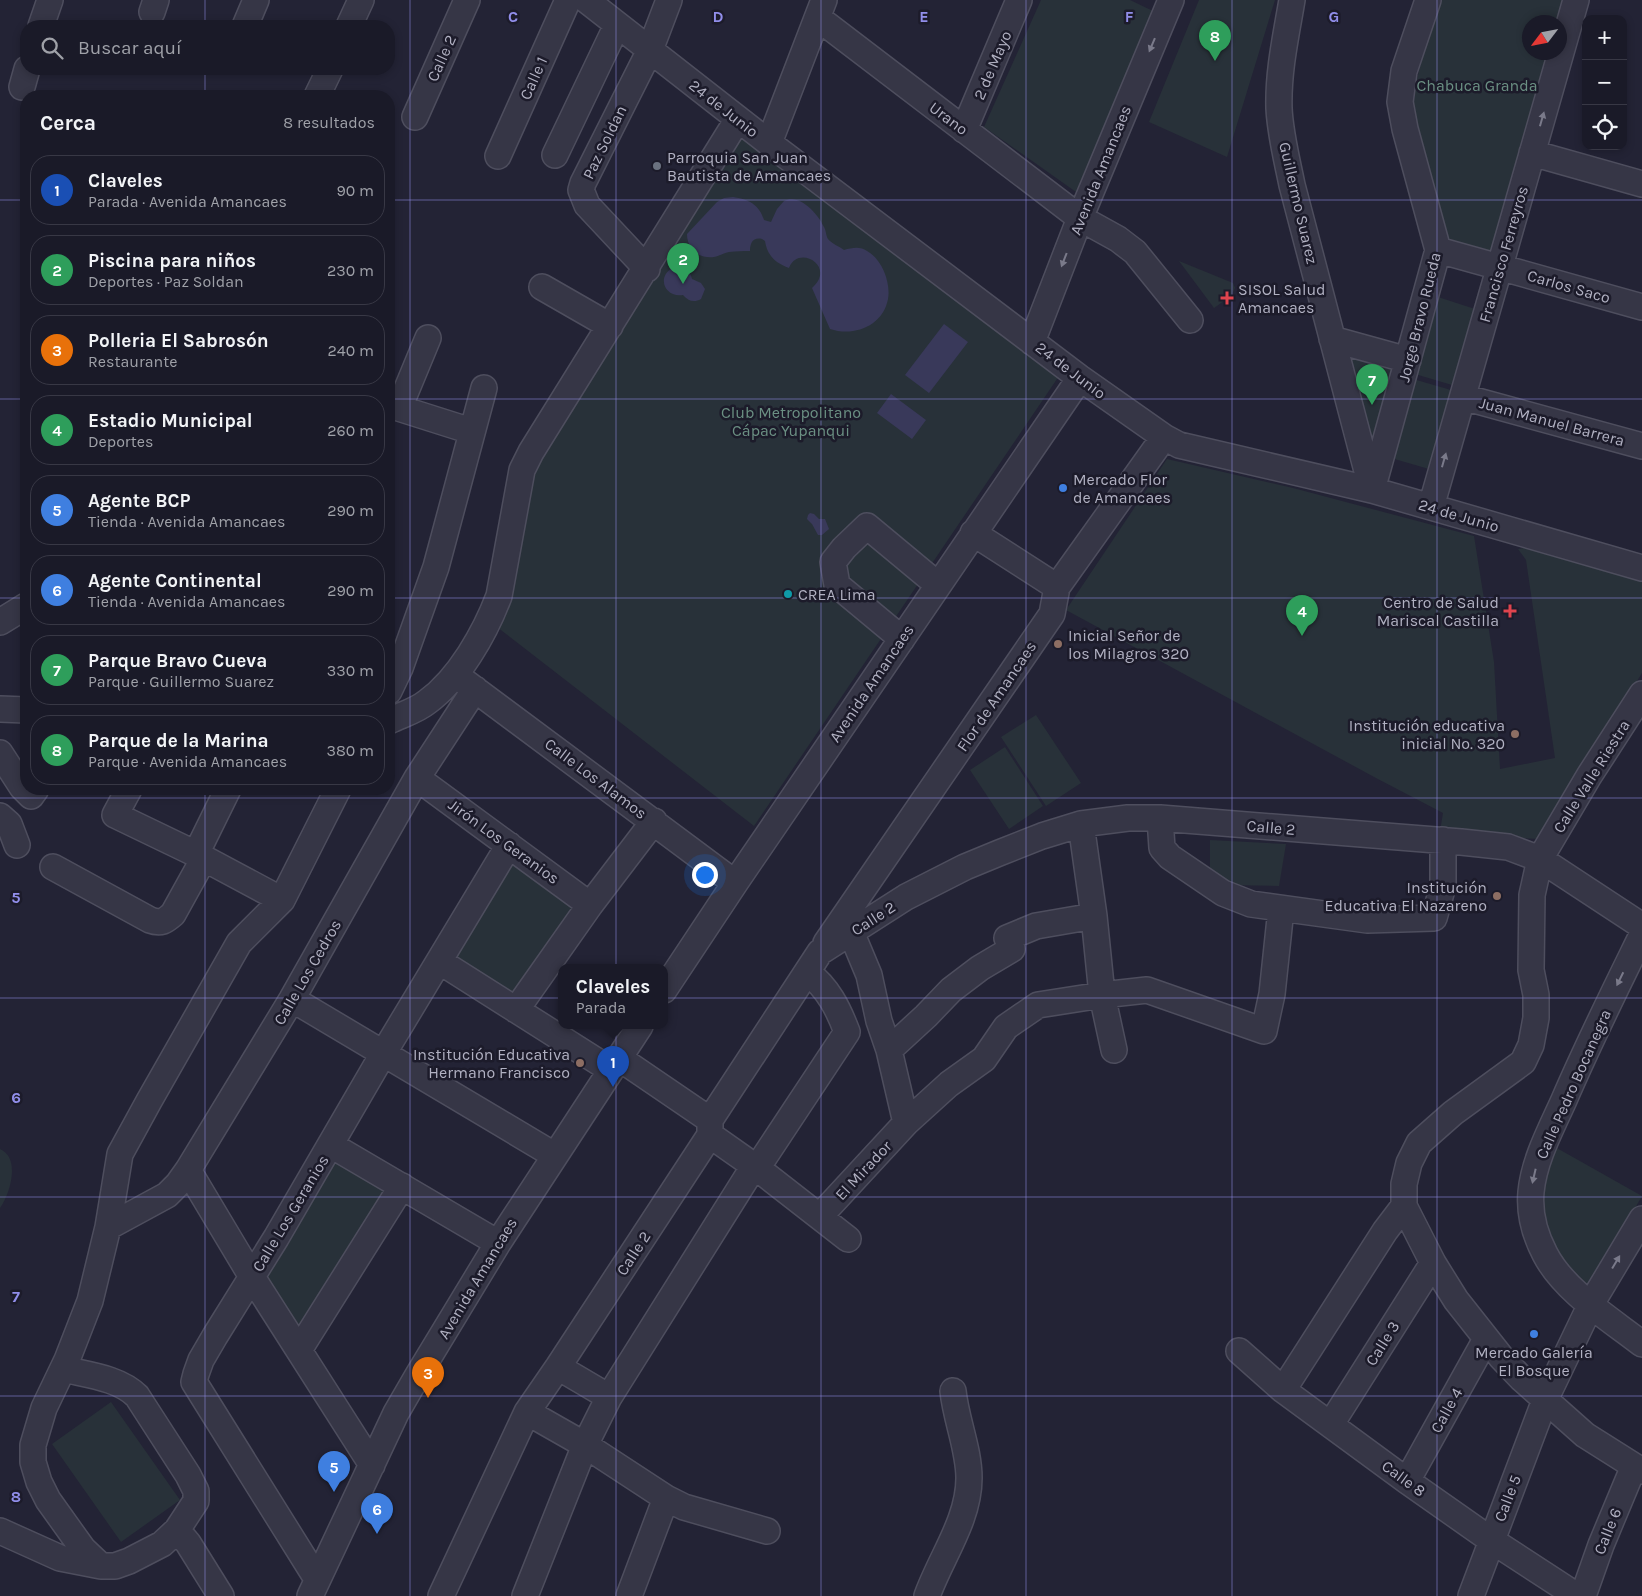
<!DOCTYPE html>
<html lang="es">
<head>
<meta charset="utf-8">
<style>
	:root { --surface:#1a1a28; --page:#232330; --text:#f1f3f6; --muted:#9fa1a8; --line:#383845; --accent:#d93025 }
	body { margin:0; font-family:Karla,sans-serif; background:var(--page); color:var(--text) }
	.controls { position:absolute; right:15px; top:15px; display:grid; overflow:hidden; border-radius:10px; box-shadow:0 2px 8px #0003 }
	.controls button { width:45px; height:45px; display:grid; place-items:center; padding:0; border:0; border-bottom:1px solid var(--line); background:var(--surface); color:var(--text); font:25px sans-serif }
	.compass { position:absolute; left:1522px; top:15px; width:45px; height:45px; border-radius:50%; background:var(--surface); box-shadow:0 2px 8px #0003; rotate:238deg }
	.you { position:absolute; left:704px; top:874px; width:18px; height:18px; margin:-12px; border:4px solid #fff; border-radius:50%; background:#1a73e8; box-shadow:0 0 0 8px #1a73e833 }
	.badge { display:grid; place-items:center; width:32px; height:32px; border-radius:50%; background:var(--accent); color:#fff; font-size:16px; font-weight:700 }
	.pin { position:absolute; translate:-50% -41px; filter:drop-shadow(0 1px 2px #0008) }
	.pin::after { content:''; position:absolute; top:26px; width:18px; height:15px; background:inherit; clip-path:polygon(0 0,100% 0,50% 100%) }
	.popup { position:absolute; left:558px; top:964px; width:110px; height:65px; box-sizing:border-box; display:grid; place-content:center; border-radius:10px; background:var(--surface); filter:drop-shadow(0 1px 4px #0005); font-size:16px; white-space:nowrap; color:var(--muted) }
	.popup b { font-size:19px; color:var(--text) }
	.popup::after { content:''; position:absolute; left:50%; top:100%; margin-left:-10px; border:10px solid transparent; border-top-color:var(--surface) }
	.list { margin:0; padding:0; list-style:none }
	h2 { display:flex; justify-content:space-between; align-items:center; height:65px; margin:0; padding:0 20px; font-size:21px }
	h2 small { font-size:16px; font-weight:400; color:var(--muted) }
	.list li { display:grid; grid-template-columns:32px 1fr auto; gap:15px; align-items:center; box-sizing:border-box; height:70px; margin:0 10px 10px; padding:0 10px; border:1px solid var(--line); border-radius:20px }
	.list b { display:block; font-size:19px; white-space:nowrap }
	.list p { margin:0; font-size:16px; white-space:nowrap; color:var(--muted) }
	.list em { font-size:16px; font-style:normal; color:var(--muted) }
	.icon { flex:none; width:28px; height:28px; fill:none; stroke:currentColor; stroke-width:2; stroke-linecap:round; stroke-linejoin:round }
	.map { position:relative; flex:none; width:1642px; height:1596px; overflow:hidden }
	.search { position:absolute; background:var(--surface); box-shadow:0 2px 8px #0003; left:20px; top:20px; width:375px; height:55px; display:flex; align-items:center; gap:12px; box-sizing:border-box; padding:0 18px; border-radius:20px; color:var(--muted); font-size:19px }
	.panel { position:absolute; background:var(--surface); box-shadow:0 2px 8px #0003; left:20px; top:90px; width:375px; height:705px; border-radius:20px }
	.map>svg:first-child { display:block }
	.green { fill:#283139 }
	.water { fill:#39395a }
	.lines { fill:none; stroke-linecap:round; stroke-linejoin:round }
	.minor-casing { stroke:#4e4e5e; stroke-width:28 }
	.minor { stroke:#363646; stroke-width:25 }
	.oneway { fill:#7a7a8a }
	.grid { fill:none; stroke:#918eea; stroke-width:1; stroke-opacity:0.55 }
	.worship-dot { fill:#6b7280; stroke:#1c1b2a; stroke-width:2 }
	.health-dot { fill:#e0444e; stroke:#1c1b2a; stroke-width:2 }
	.shop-dot { fill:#3f7fe0; stroke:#1c1b2a; stroke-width:2 }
	.culture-dot { fill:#0f9aa8; stroke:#1c1b2a; stroke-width:2 }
	.education-dot { fill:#8d6e63; stroke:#1c1b2a; stroke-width:2 }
	.labels { text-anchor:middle; stroke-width:5; stroke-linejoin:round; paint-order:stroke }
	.street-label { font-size:16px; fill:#b1b1c2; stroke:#1c1b2a }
	.park-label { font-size:16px; fill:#6b9083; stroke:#1c1b2a }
	.poi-label { font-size:16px; fill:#b1b1c2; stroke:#1c1b2a; text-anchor:start }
	.grid-label { font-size:16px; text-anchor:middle; font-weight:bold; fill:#918eea; stroke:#1c1b2a; stroke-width:5; stroke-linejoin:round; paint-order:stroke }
</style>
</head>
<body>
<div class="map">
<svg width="1642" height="1596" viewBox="0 0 1642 1596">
	<rect width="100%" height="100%" fill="#232335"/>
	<path class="green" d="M 1041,0 L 1130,0 L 1153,11 L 1076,192 L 984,127 Z
		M 1199,0 L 1275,0 L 1227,157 L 1149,122 Z
		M 1442,0 L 1566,0 L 1560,22 L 1530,22 L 1530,52 L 1551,53 L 1490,258 L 1443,246 L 1413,116 C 1414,73 1428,40 1442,0 Z
		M 738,132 L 1059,376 L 754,826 L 497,627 L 531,470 Z
		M 1179,261 L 1233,283 L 1235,288 L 1231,296 L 1214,308 Z
		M 1438,297 L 1475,309 L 1452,385 L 1415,374 Z
		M 1348,356 L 1395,368 L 1374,443 L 1368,442 Z
		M 1413,379 L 1451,390 L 1429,469 L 1391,458 Z
		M 1167,459 L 1293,488 L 1474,536 L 1494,662 L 1500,769 L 1555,758 L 1526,560 L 1518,549 L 1529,547 L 1642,579 L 1642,673 L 1539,839 L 1472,836 L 1440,831 L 1443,813 L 1376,778 L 1066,610 Z
		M 1036,715 L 1081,783 L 1046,806 L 1001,737 Z
		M 1005,747 L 1043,806 L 1009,829 L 970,770 Z
		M 1210,840 L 1286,844 L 1279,886 L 1225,885 L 1210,870 Z
		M 511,858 L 578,907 L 512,999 L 449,959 Z
		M 1555,1147 L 1642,1196 L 1590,1286 L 1578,1277 L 1561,1260 L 1550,1243 L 1540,1205 L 1540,1185 Z
		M 0,1149 C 21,1158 10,1194 0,1208 Z
		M 331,1155 L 393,1190 L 299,1334 L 260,1277 Z
		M 111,1402 L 180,1500 L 121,1542 L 52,1444 Z"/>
	<path class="water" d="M 733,197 C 748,199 759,204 764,220 L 771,222 L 777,209 L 784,201 C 800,193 818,214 824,227 C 826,230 826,236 828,239 C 831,243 840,247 844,250 C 852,248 860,246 867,251 C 882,259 891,283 888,299 C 883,326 854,337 830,329 L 812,288 C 837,266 798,244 789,268 C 775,263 767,255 765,241 L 762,239 C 753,237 750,243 750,251 C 743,251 736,251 729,252 C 724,253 719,256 714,257 C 699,259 687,249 687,234 L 717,202 L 724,198 Z
		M 675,267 C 684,266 690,270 692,279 L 701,283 L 705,289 L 701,299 C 694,303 688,301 683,295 C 663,298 656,274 675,267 Z
		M 944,324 L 968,342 L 929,393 L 905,375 Z
		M 891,394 L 926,420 L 912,439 L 877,413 Z
		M 810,513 L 814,514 L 819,519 L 825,519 L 829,529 L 822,535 L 818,535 L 812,524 L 807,519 L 808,515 Z"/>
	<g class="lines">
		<defs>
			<path id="minor" d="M 586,0 L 769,143 L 1080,378 L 1164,437 L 1179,445 L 1372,490 L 1642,568
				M 1292,0 C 1286,36 1278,71 1279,108 C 1280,133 1287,160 1292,185 L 1372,490
				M 152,12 L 156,0
				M 818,18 L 1080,218 L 1118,239 L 1135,252 L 1190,320
				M 41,26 L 50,0
				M 245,26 L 256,0
				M 349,26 L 361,0
				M 22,87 L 27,69
				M 317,96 L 330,69
				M 415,117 L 467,0
				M 964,130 L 1019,0
				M 769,143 L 824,0
				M 1532,153 L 1642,184
				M 555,155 L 617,25
				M 498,156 L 568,0
				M 1438,250 L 1642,307
				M 647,269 L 587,205 L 581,190 L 583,183 L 650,50 L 669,0
				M 542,287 L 610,326
				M 1332,339 L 1408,360
				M 1032,342 L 1080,218 L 1171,0
				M 1463,397 L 1642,446
				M 389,405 L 471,431
				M 399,408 L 428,338
				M 1372,490 L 1438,250 L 1405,129 L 1400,102 L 1404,71 L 1428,0
				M 1431,507 L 1576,0
				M 973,533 L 1057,587
				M 0,622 L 26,606
				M 902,639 L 837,585 L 833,562 L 844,548 L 867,526 L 938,585
				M 461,679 L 735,883
				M 389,691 L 400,668 L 436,567 L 484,388
				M 1642,694 L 1589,776 L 1540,859 L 1532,895 L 1531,970 L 1536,995 L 1536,1018 L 1531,1045 L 1523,1062 L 1453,1113 L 1419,1143 L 1409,1163 L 1404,1184 L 1404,1206 L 1433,1263 L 1456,1300 L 1501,1357 L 1522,1379 L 1585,1435 L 1642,1471
				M 0,709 L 26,710
				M 389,721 C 401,715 416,711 427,702 C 459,679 485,633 499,596 L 522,470 L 531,452 L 738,119
				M 0,753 L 22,787 L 31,796 L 36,789
				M 417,778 L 590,905
				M 129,789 L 115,815 L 196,854 L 282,900
				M 0,816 L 9,824 L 17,845
				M 1160,818 L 1162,848 L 1170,857 L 1223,893 L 1251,904 L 1367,920 L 1434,918 L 1443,886 L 1443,840
				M 1081,824 L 1094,916 L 1102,995 L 1114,1050
				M 196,854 L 228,789
				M 53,867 L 150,920 C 161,924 165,921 173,914 L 204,858
				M 851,932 L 869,975 L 879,1021 L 889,1050 L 906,1123 L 949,1084 L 984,1059 L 1006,1027 L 1038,1005 L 1102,995 L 1147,990 L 1264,1031 L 1272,994 L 1281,909
				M 1642,935 C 1615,990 1588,1044 1564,1100 C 1551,1129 1534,1160 1531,1192 C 1529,1214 1535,1235 1545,1254 C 1564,1291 1610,1319 1642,1344
				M 1007,938 L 1036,926 L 1094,916
				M 826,943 L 1052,614 L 1057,587 L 1164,437
				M 439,961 L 611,1070
				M 664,990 L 735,883 L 1080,378
				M 292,999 L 554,1155
				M 516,1010 L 590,905 L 654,821
				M 889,1050 L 926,1016 L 951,990 L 980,968 L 1012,949
				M 619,1058 L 710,1120
				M 710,1135 L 757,1168 L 848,1239
				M 331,1145 L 498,1243
				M 757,1168 L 847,1032 C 838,1008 828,988 807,972
				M 188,1170 L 252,1277 L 372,1465
				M 820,1216 L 906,1123
				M 108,1227 L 167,1195 L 178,1184 L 188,1170 L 292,999 L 417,778 L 475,689
				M 299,1350 L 402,1186
				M 1239,1351 L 1283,1390 L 1407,1481 L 1491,1540 L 1577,1596
				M 558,1367 L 609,1397
				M 1283,1390 L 1385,1231 L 1404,1206
				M 527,1412 L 585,1445 L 666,1498 L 684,1507 L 767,1531
				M 1331,1424 L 1433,1263
				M 1407,1481 L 1486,1339
				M 177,1530 L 188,1543 L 221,1596
				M 0,1531 L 60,1558 L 101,1566 L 115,1566 L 129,1561 L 162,1544 L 177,1530 L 196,1501 L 196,1491 L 188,1475 L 137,1396 C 119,1378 88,1375 63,1369
				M 101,1566 L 83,1549 L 48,1500 L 39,1482 L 33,1462 L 33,1445 L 44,1408 L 67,1360 L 90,1301 L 108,1227 L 120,1154 L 149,1101 L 239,943 L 282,900 L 338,789
				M 317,1579 L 194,1382 L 196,1374 L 201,1360 L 215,1336 L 276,1238 L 383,1054 L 509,845
				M 310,1596 L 396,1413 L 418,1375 L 498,1243 L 640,1026
				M 441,1596 L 527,1412 L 558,1367 L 710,1135 L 710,1120 L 820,952 L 906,897 L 965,867 L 999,853 L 1042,836 L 1081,824 L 1128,818 L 1160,818 L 1461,842 L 1508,847 L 1540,859 L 1642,926
				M 525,1596 L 585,1445 L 609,1397 L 754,1166
				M 629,1596 L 666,1498
				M 927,1596 C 941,1557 969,1520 969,1478 C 969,1449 956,1420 953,1391
				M 1471,1596 L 1545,1400 L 1591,1304 L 1642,1219
				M 1583,1596 L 1601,1545 L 1634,1466"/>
		</defs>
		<use href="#minor" class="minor-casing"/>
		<use href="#minor" class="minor"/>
	</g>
	<defs><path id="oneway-solid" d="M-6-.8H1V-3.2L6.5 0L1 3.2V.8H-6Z" transform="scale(1.25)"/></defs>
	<g class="oneway">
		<use href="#oneway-solid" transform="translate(1152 45) rotate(113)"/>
		<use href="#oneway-solid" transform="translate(1542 119) rotate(-74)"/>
		<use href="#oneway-solid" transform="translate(1064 260) rotate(111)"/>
		<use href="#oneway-solid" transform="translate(1444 460) rotate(-74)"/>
		<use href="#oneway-solid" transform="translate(1620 979) rotate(116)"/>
		<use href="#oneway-solid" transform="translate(1534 1176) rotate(103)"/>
		<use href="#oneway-solid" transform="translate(1616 1262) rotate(-59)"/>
	</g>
	<path class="grid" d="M 205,0 L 205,26M 410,0 L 410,1596M 616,0 L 616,1596M 821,0 L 821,1596M 1026,0 L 1026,1596M 1232,0 L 1232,1596M 1437,0 L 1437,1596M 205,69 L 205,96M 0,200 L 26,200M 389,200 L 1642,200M 0,399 L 26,399M 389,399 L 1642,399M 0,598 L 26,598M 389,598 L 1642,598M 205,789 L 205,1596M 0,798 L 1642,798M 0,998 L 1642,998M 0,1197 L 1642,1197M 0,1396 L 1642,1396"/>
	<circle class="worship-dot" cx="657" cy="166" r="5"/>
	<g class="health-dot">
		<path d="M1224.5 290.5h5v5h5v5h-5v5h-5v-5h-5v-5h5z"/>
		<path d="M1507.5 603.5h5v5h5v5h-5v5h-5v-5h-5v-5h5z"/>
	</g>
	<g class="shop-dot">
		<circle cx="1063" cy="488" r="5"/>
		<circle cx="1534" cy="1334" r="5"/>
	</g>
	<circle class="culture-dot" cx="788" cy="594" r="5"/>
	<g class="education-dot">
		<circle cx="1058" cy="644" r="5"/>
		<circle cx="1515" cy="734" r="5"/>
		<circle cx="1497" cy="896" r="5"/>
		<circle cx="580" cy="1063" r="5"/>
	</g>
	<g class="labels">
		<g class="street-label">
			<text transform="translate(441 58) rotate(-66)" y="6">Calle 2</text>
			<text transform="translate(992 65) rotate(-67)" y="6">2 de Mayo</text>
			<text transform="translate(533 78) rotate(-66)" y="6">Calle 1</text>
			<text transform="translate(724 108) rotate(38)" y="6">24 de Junio</text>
			<text transform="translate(949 118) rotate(37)" y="6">Urano</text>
			<text transform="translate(604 142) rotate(-64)" y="6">Paz Soldan</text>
			<text transform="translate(1100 170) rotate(-68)" y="6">Avenida Amancaes</text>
			<text transform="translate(1299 203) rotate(77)" y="6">Guillermo Suarez</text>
			<text transform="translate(1503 254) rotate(-74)" y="6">Francisco Ferreyros</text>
			<text transform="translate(1569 286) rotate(16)" y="6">Carlos Saco</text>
			<text transform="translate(1419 317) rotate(-76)" y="6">Jorge Bravo Rueda</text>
			<text transform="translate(1071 370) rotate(37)" y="6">24 de Junio</text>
			<text transform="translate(1552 421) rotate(15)" y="6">Juan Manuel Barrera</text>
			<text transform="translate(1459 515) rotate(16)" y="6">24 de Junio</text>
			<text transform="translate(871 683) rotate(-56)" y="6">Avenida Amancaes</text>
			<text transform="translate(996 696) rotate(-56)" y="6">Flor de Amancaes</text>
			<text transform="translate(1591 776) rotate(-58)" y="6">Calle Valle Riestra</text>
			<text transform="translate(596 778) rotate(37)" y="6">Calle Los Alamos</text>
			<text transform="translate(1271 827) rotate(5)" y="6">Calle 2</text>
			<text transform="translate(504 841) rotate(36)" y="6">Jirón Los Geranios</text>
			<text transform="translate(873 918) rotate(-33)" y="6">Calle 2</text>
			<text transform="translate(307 972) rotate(-60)" y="6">Calle Los Cedros</text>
			<text transform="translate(1573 1084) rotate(-66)" y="6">Calle Pedro Bocanegra</text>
			<text transform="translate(863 1170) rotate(-47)" y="6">El Mirador</text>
			<text transform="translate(290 1213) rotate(-59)" y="6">Calle Los Geranios</text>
			<text transform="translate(633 1253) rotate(-57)" y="6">Calle 2</text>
			<text transform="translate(477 1278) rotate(-59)" y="6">Avenida Amancaes</text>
			<text transform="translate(1382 1343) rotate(-58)" y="6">Calle 3</text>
			<text transform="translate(1446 1410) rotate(-61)" y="6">Calle 4</text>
			<text transform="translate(1404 1478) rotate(36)" y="6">Calle 8</text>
			<text transform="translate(1507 1498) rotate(-69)" y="6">Calle 5</text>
			<text transform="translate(1607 1531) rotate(-68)" y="6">Calle 6</text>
		</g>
		<g class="park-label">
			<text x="1477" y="91">Chabuca Granda</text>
			<text x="791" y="418">Club Metropolitano<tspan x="791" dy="18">Cápac Yupanqui</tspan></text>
		</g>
		<g class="poi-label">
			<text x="667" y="163">Parroquia San Juan<tspan x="667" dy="18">Bautista de Amancaes</tspan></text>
			<text x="1238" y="295">SISOL Salud<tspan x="1238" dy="18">Amancaes</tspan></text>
			<text x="1073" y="485">Mercado Flor<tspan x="1073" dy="18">de Amancaes</tspan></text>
			<text x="798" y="600">CREA Lima</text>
			<text x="1499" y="608" text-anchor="end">Centro de Salud<tspan x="1499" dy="18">Mariscal Castilla</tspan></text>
			<text x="1068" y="641">Inicial Señor de<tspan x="1068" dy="18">los Milagros 320</tspan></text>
			<text x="1505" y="731" text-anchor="end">Institución educativa<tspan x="1505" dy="18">inicial No. 320</tspan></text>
			<text x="1487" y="893" text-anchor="end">Institución<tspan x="1487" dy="18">Educativa El Nazareno</tspan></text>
			<text x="570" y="1060" text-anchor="end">Institución Educativa<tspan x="570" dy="18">Hermano Francisco</tspan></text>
			<text x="1534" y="1358" text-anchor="middle">Mercado Galería<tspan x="1534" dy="18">El Bosque</tspan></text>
		</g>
	</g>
	<g class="grid-label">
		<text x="513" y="22">C</text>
		<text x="718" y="22">D</text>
		<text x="924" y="22">E</text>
		<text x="1129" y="22">F</text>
		<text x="1334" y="22">G</text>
		<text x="16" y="903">5</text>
		<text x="16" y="1103">6</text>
		<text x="16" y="1302">7</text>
		<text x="16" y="1502">8</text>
	</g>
</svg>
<div class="controls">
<button>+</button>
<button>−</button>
<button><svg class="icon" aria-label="locate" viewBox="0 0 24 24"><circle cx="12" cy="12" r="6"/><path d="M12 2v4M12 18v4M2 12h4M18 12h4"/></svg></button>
</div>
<svg class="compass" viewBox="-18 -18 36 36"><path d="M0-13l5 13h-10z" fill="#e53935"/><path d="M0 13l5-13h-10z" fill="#9fa1a8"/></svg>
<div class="you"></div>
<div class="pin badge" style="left:613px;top:1087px;background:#1a4fb4">1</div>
<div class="popup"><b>Claveles</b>Parada</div>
<div class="pin badge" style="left:683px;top:284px;background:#2e9e5b">2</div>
<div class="pin badge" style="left:428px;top:1398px;background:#e8710a">3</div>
<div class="pin badge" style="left:1302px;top:636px;background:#2e9e5b">4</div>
<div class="pin badge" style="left:334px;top:1492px;background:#3f7fe0">5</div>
<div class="pin badge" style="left:377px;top:1534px;background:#3f7fe0">6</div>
<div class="pin badge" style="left:1372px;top:405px;background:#2e9e5b">7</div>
<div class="pin badge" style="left:1215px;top:61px;background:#2e9e5b">8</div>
<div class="search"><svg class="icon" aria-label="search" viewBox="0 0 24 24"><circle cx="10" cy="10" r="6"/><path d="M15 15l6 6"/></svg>Buscar aquí</div>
<section class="panel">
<h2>Cerca<small>8 resultados</small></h2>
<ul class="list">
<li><span class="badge" style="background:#1a4fb4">1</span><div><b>Claveles</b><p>Parada · Avenida Amancaes</p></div><em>90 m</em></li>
<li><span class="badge" style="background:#2e9e5b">2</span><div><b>Piscina para niños</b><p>Deportes · Paz Soldan</p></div><em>230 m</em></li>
<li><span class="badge" style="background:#e8710a">3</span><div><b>Polleria El Sabrosón</b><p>Restaurante</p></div><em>240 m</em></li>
<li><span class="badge" style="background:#2e9e5b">4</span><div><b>Estadio Municipal</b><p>Deportes</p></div><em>260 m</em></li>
<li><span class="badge" style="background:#3f7fe0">5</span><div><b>Agente BCP</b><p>Tienda · Avenida Amancaes</p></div><em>290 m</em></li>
<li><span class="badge" style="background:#3f7fe0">6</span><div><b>Agente Continental</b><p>Tienda · Avenida Amancaes</p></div><em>290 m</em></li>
<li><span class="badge" style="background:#2e9e5b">7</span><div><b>Parque Bravo Cueva</b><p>Parque · Guillermo Suarez</p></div><em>330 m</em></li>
<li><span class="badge" style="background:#2e9e5b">8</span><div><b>Parque de la Marina</b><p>Parque · Avenida Amancaes</p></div><em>380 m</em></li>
</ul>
</section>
</div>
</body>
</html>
